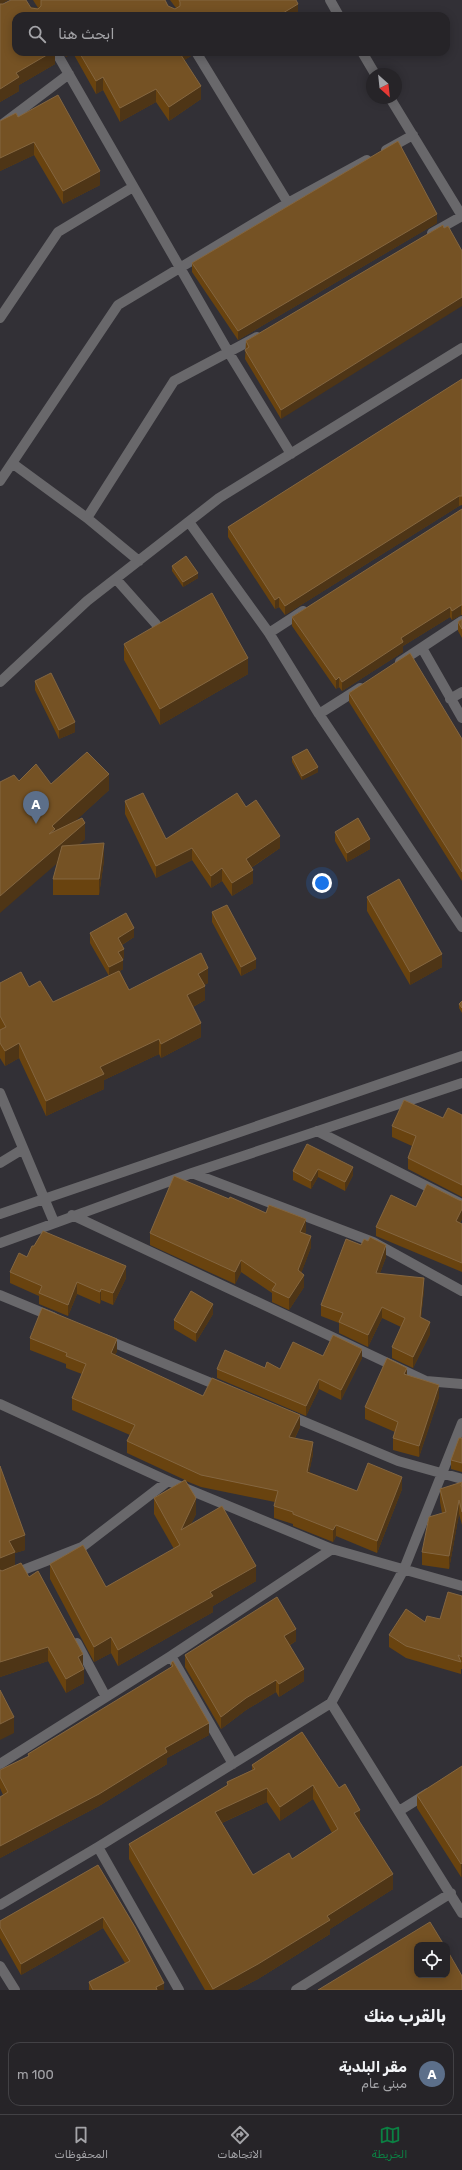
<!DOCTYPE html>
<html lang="ar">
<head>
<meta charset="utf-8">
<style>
	:root { --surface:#262428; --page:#323034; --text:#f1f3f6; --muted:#a4a4a8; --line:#424145; --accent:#0b8043 }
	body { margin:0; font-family:Rubik,Vazirmatn,sans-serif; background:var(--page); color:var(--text); direction:rtl }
	.controls { position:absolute; right:12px; bottom:12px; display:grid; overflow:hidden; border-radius:8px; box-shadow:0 2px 10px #0003 }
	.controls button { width:36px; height:36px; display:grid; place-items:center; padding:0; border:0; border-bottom:1px solid var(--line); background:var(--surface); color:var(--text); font:20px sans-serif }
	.compass { position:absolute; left:366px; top:68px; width:36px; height:36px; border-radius:50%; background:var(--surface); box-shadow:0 2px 10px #0003; rotate:153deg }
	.you { position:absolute; left:322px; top:883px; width:14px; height:14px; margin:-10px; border:3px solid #fff; border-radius:50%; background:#1a73e8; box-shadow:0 0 0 6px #1a73e833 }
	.badge { display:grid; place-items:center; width:26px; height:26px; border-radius:50%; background:var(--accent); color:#fff; font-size:13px; font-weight:700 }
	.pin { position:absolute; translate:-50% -33px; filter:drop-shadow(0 1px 2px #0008) }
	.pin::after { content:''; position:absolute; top:21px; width:14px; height:12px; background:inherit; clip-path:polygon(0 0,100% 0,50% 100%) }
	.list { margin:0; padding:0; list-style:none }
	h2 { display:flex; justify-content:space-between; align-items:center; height:52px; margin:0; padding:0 16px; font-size:17px }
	h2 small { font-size:13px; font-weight:400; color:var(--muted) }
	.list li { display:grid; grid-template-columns:26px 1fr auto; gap:12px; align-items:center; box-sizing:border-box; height:64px; margin:0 8px 8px; padding:0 8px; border:1px solid var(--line); border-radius:12px }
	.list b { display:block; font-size:15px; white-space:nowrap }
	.list p { margin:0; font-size:13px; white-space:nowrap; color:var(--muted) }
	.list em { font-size:13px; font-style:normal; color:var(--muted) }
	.icon { flex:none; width:22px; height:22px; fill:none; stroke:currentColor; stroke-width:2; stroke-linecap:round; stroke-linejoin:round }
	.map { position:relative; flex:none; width:462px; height:1990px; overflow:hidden; direction:ltr }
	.search { position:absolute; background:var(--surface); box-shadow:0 2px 10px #0003; left:12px; right:12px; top:12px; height:44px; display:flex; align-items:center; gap:10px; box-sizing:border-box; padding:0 14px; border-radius:12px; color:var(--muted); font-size:15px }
	.sheet { height:124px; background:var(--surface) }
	nav { display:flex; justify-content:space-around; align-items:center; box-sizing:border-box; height:56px; border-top:1px solid var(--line); background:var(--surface); font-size:11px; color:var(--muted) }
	nav a { display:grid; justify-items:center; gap:2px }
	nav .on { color:var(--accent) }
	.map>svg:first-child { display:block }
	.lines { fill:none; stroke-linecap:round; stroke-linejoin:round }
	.minor { stroke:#69686b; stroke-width:10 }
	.wall { fill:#69430f; fill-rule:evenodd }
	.shaded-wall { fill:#4e3516 }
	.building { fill:#755224; stroke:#846640; fill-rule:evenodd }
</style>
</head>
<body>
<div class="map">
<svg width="462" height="1990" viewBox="0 0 462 1990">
	<rect width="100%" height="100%" fill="#323036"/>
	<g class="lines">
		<path class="minor" d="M 330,0 L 339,16
			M 56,52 L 229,353 L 291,454
			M 196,52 L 288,203
			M 362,52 L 375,74
			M 390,98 L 462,216
			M 0,126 L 69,74
			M 386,150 L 413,135
			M 432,233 L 462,216
			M 0,318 L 58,232 L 133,187
			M 12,463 L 87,518 L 139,561
			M 0,481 L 118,305 L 288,203 L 367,160
			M 87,518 L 174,381 L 257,337
			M 189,522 L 269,633 L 319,714 L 462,927
			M 116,579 L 156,624
			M 269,633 L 303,611
			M 422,648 L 462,718
			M 400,662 L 462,621
			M 0,682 L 87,601 L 219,498 L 462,348
			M 450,699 L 462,692
			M 319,714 L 360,688
			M 0,1093 L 54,1222
			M 317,1131 L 462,1204
			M 0,1163 L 23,1149
			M 192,1173 L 373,1242 L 462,1291
			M 0,1214 L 462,1056
			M 72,1215 L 426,1381 L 462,1384
			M 0,1243 L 192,1173 L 462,1083
			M 0,1295 L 53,1317
			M 105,1339 L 221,1387
			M 0,1404 L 168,1481 L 332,1549 L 462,1586
			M 288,1415 L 398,1461 L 462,1479
			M 0,1579 L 82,1547 L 168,1481
			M 77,1643 L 106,1697
			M 171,1656 L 233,1764
			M 331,1703 L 404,1569 L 462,1423
			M 0,1764 L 171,1656 L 332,1549
			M 399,1811 L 428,1793
			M 98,1847 L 179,1990
			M 0,1905 L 98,1847 L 331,1703 L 462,1913
			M 0,1966 L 15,1990
			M 296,1990 L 451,1893"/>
	</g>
	<path class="wall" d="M 0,0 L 8,0 L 1,4 L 38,8 L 33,0 L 165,0 L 168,6 L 175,9 L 176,8 L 170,0 L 296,0 L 298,16 L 16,16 L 55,52 L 55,64 L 19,85 L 19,91 L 0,102 Z
		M 63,52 L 191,52 L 191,56 L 184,60 L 201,99 L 169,121 L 156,102 L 120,122 L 103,90 L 96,94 L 73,53 L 66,57 Z
		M 18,117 L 100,185 L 63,204 L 34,155 L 0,171 L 0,121 Z
		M 437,223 L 238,340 L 192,272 L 192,263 Z
		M 443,225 L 281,419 L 245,359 L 246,341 Z
		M 462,379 L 462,505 L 459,506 L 285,615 L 279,607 L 275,609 L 228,537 L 228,527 Z
		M 462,509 L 462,615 L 461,615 L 452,620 L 450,617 L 403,646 L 403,652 L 342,691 L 339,687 L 336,689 L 292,626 L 292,617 Z
		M 172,566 L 198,578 L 183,587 L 172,571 Z
		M 462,619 L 462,638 L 458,631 L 458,622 Z
		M 124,644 L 248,674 L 160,725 L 124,660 Z
		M 35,681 L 75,732 L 59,739 L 35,690 Z
		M 349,693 L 462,739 L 462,881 L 349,702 Z
		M 292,757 L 318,772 L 302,780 L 292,762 Z
		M 19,781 L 109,790 L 74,822 L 85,839 L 78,845 L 104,860 L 99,895 L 53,895 L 53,879 L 57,863 Z
		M 125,801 L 166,839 L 246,807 L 280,848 L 251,868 L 253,883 L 232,896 L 222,881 L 211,888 L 192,860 L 156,878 L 125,814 Z
		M 335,832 L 370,849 L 347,862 L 335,841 Z
		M 367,897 L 442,967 L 410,985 L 367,911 Z
		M 212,912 L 256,968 L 241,976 L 212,922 Z
		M 90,933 L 134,937 L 122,945 L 124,958 L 122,959 L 123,969 L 120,971 L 129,990 L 208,983 L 204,985 L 205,1000 L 193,1007 L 201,1037 L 161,1058 L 159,1054 L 104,1080 L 104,1089 L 46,1116 L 19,1058 L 5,1066 L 0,1058 L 0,983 L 29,987 L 53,1002 L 109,976 L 90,943 Z
		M 462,1001 L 462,1013 L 459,1008 L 459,1004 Z
		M 462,1115 L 462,1197 L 408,1169 L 408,1158 L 412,1146 L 392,1137 L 392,1126 Z
		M 307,1144 L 353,1175 L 345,1191 L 318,1177 L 311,1189 L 293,1180 L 293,1171 Z
		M 229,1199 L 266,1213 L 306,1231 L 305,1233 L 311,1247 L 301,1273 L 304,1287 L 289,1310 L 272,1302 L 272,1293 L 241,1272 L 235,1284 L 150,1245 L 150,1233 Z
		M 459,1200 L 462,1209 L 462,1219 L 460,1223 L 462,1224 L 462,1272 L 376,1236 L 376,1227 L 416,1207 Z
		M 27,1257 L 126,1278 L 113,1305 L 101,1300 L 100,1304 L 77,1294 L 68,1316 L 39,1304 L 39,1296 L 10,1283 L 10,1272 Z
		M 386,1257 L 380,1273 L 424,1289 L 421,1318 L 430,1334 L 413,1368 L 392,1358 L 392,1347 L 401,1327 L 382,1318 L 368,1347 L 339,1333 L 339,1323 L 321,1316 L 321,1305 Z
		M 213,1314 L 196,1342 L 174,1329 L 174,1320 Z
		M 30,1338 L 117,1351 L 115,1355 L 203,1396 L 300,1427 L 295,1438 L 313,1454 L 309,1472 L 357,1491 L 402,1489 L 377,1553 L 336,1536 L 333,1542 L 293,1526 L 293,1524 L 274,1518 L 274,1506 L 275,1502 L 201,1487 L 186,1481 L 196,1514 L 191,1524 L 256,1581 L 213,1606 L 213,1612 L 118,1666 L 111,1653 L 94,1662 L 50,1579 L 50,1564 L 106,1587 L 174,1549 L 154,1514 L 154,1498 L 185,1480 L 127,1453 L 127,1441 L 130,1435 L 72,1410 L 72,1398 L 82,1374 L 66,1368 L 66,1364 L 30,1350 Z
		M 323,1356 L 362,1358 L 341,1400 L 319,1389 L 306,1416 L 217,1378 L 217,1369 L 265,1368 L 280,1369 Z
		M 439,1397 L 419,1457 L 393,1450 L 393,1438 L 395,1432 L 365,1419 L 365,1407 Z
		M 462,1438 L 462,1472 L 451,1469 L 451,1460 Z
		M 0,1466 L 25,1550 L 15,1553 L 15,1566 L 29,1577 L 83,1667 L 84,1683 L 66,1693 L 48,1661 L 0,1677 Z
		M 462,1482 L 462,1525 L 459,1514 L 449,1569 L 422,1565 L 422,1552 L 442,1513 L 440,1502 L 440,1489 Z
		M 462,1596 L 462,1669 L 461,1669 L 461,1674 L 406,1658 L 389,1647 L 389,1635 L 425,1622 L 440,1619 Z
		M 296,1641 L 290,1645 L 304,1681 L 279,1697 L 276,1692 L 246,1710 L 221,1729 L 185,1667 L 185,1655 Z
		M 171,1663 L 209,1735 L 167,1758 L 167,1764 L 99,1806 L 0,1858 L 0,1868 L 0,1797 L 3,1795 L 0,1788 L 0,1770 L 28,1757 L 28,1754 L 171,1668 Z
		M 302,1732 L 360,1823 L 393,1889 L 330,1929 L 330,1934 L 258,1979 L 237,1990 L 205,1990 L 129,1859 L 129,1844 L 227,1785 L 227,1782 L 252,1770 L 252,1765 ZM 313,1799 L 332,1833 L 292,1859 L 253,1875 L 222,1823 L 267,1802 L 280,1821 Z
		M 462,1766 L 462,1877 L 461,1877 L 417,1808 L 417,1795 Z
		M 98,1865 L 164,1990 L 89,1990 L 89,1982 L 125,1963 L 103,1928 L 21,1975 L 0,1938 L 0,1921 Z"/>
	<path class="shaded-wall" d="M 0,0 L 8,0 L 0,5 Z
		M 298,4 L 298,16 L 278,16 Z
		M 52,52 L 55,52 L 55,64 L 19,85 L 19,91 L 0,102 L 0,89 L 16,73 Z
		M 66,52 L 73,52 L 73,53 L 66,57 Z
		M 178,52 L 191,52 L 191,56 L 178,64 Z
		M 235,52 L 240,52 L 235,54 Z
		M 103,77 L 103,90 L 96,94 L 96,81 Z
		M 201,86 L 201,99 L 169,121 L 169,107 Z
		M 156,89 L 156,102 L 120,122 L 120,108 Z
		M 34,142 L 34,155 L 0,171 L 0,158 Z
		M 100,171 L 100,185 L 63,204 L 63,191 Z
		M 437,214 L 437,223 L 238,340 L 238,331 Z
		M 462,297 L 462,306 L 281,419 L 281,410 Z
		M 459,496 L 459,506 L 285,615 L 285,606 Z
		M 198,573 L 198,578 L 183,587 L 183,582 Z
		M 279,597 L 279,607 L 275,609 L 275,600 Z
		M 461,605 L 461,615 L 452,620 L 452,611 Z
		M 450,607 L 450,617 L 403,646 L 403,652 L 342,691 L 342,682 L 401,638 Z
		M 248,658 L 248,674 L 160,725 L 160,709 Z
		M 339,677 L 339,687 L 336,689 L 336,680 Z
		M 75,722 L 75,732 L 59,739 L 59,730 Z
		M 318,767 L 318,772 L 302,780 L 302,776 Z
		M 109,774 L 109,790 L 55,840 L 49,834 L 52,826 Z
		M 85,823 L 85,839 L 0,913 L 0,896 Z
		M 280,836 L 280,848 L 246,871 L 246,859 Z
		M 370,839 L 370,849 L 347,862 L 347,853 Z
		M 104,843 L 104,860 L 99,895 L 99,879 Z
		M 192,848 L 192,860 L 156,878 L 156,866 Z
		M 222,868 L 222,881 L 211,888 L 211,876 Z
		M 253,870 L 253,883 L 232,896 L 232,883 Z
		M 134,928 L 134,937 L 118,947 L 118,938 Z
		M 124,949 L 124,958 L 118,961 L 118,952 Z
		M 442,954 L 442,967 L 410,985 L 410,972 Z
		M 256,959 L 256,968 L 241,976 L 241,967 Z
		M 123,960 L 123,969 L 109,977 L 109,967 Z
		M 208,968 L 208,983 L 198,988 L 198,974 Z
		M 205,986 L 205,1000 L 187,1010 L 187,995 Z
		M 201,1023 L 201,1037 L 161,1058 L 161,1044 Z
		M 159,1039 L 159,1054 L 104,1080 L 104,1089 L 46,1116 L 46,1101 L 100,1067 Z
		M 19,1043 L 19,1058 L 5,1066 L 5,1051 Z
		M 353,1167 L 353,1175 L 345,1191 L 345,1182 Z
		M 318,1169 L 318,1177 L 311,1189 L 311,1181 Z
		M 462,1209 L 462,1219 L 456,1231 L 456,1221 Z
		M 306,1219 L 306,1231 L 300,1243 L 300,1232 Z
		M 311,1236 L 311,1247 L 298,1282 L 298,1270 Z
		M 386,1245 L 386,1257 L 376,1284 L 376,1273 Z
		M 241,1260 L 241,1272 L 235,1284 L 235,1272 Z
		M 126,1266 L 126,1278 L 113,1305 L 113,1293 Z
		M 304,1275 L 304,1287 L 289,1310 L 289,1298 Z
		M 424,1278 L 424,1289 L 420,1329 L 420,1317 Z
		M 77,1282 L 77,1294 L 68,1316 L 68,1305 Z
		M 101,1289 L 101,1300 L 100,1304 L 100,1292 Z
		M 213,1304 L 213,1314 L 196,1342 L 196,1333 Z
		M 382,1307 L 382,1318 L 368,1347 L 368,1335 Z
		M 430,1322 L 430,1334 L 413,1368 L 413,1357 Z
		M 117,1339 L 117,1351 L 111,1365 L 111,1353 Z
		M 362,1349 L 362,1358 L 341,1400 L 341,1390 Z
		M 407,1368 L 407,1380 L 404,1374 Z
		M 319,1379 L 319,1389 L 306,1416 L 306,1406 Z
		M 439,1385 L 439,1397 L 419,1457 L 419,1446 Z
		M 300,1415 L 300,1427 L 289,1449 L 289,1437 Z
		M 313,1442 L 313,1454 L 307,1483 L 307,1472 Z
		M 402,1477 L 402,1489 L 377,1553 L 377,1541 Z
		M 196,1498 L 196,1514 L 181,1545 L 181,1530 Z
		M 459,1500 L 459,1514 L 449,1569 L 449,1556 Z
		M 336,1525 L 336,1536 L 333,1542 L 333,1530 Z
		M 25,1535 L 25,1550 L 15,1553 L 15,1566 L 0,1573 L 0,1558 L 9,1541 Z
		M 256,1566 L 256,1581 L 213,1606 L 213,1612 L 118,1666 L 118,1650 L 210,1592 Z
		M 296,1629 L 296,1641 L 284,1648 L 284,1636 Z
		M 111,1637 L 111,1653 L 94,1662 L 94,1647 Z
		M 48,1647 L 48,1661 L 0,1677 L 0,1662 Z
		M 83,1654 L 83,1669 L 78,1657 Z
		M 84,1669 L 84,1683 L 66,1693 L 66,1679 Z
		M 304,1669 L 304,1681 L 279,1697 L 279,1684 Z
		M 276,1680 L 276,1692 L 246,1710 L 221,1729 L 221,1717 L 246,1698 Z
		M 14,1717 L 14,1733 L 0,1740 L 0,1724 Z
		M 209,1723 L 209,1735 L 167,1758 L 167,1764 L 99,1806 L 0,1858 L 0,1868 L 0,1846 L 165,1748 Z
		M 313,1785 L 313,1799 L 280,1821 L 280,1807 Z
		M 267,1788 L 267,1802 L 215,1826 L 215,1812 Z
		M 360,1810 L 360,1825 L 354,1813 Z
		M 462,1863 L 462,1877 L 461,1877 L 461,1864 Z
		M 393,1874 L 393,1889 L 330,1929 L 330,1934 L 258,1979 L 237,1990 L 213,1990 L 213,1989 Z
		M 103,1917 L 103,1928 L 21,1975 L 21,1964 Z
		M 164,1983 L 164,1990 L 156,1990 L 156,1987 Z"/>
	<path class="building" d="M 11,0 L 26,0 L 31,8 L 38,9 L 41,6 L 41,0 L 165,0 L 168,6 L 175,9 L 180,6 L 180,2 L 179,0 L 296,0 L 298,4 L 278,16 L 16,16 L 16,52 L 52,52 L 16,73 L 19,77 L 0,89 L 0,4 L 3,4 Z
		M 79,52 L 179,52 L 201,86 L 169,107 L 156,89 L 120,108 L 103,77 L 96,81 Z
		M 58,95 L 100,171 L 63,191 L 34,142 L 0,158 L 0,121 L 16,113 L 18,117 Z
		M 398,141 L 437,214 L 238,331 L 192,263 Z
		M 443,225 L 444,228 L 448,226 L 462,251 L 462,297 L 281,410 L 245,350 L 249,347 L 246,341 Z
		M 462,379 L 462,496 L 459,496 L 285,606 L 279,597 L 275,600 L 228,527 Z
		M 462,509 L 462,605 L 461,605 L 452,611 L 450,607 L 401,638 L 403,642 L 342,682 L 339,677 L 336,680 L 292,617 Z
		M 186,556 L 198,573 L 183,582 L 172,566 Z
		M 212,593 L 248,658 L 160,709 L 124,644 Z
		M 462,619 L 462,629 L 458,622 Z
		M 410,653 L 462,739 L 462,872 L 349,693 Z
		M 51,673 L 75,722 L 59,730 L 35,681 Z
		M 307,749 L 318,767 L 302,776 L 292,757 Z
		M 87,752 L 109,774 L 52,826 L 55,829 L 49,834 L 82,818 L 85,823 L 0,896 L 0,782 L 14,775 L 19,781 L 36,764 L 51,784 Z
		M 143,793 L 166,839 L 237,793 L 246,807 L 256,800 L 280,836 L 246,859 L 253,870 L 232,883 L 222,868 L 211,876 L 192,848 L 156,866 L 125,801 Z
		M 358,818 L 370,839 L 347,853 L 335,832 Z
		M 104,843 L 99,879 L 53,879 L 62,846 Z
		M 399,879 L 442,954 L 410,972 L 367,897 Z
		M 227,905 L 256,959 L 241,967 L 212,912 Z
		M 126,913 L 134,928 L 118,938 L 124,949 L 118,952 L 123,960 L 109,967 L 90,933 Z
		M 201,953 L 208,968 L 198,974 L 205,986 L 187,995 L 201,1023 L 161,1044 L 159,1039 L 100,1067 L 104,1074 L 46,1101 L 19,1043 L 5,1051 L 0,1043 L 0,1030 L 6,1027 L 0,1016 L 0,983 L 21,972 L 29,987 L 40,981 L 53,1002 L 119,971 L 129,990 Z
		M 462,1001 L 462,1008 L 459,1004 Z
		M 404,1100 L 443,1118 L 448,1108 L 462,1115 L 462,1185 L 408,1158 L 416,1136 L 392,1126 Z
		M 307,1144 L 353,1167 L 345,1182 L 318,1169 L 311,1181 L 293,1171 Z
		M 174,1176 L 229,1199 L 230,1197 L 266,1213 L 269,1205 L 306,1219 L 300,1232 L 311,1236 L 298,1270 L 304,1275 L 289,1298 L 272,1290 L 276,1284 L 241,1260 L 235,1272 L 150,1233 Z
		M 427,1184 L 459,1200 L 462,1201 L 462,1209 L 456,1221 L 462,1224 L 462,1263 L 376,1227 L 391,1195 L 416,1207 Z
		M 43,1231 L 126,1266 L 113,1293 L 101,1289 L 100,1292 L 77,1282 L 68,1305 L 39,1293 L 42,1286 L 10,1272 L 19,1253 L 27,1257 L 32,1246 L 34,1246 Z
		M 370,1237 L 386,1245 L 376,1273 L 424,1278 L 420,1317 L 430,1322 L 413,1357 L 392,1347 L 405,1318 L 382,1307 L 368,1335 L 339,1322 L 343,1313 L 321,1305 L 346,1239 L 361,1245 L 364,1239 L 368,1241 Z
		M 191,1291 L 213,1304 L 196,1333 L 174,1320 Z
		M 42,1308 L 117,1339 L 111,1353 L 203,1396 L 212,1378 L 300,1415 L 289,1437 L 313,1442 L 307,1472 L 357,1491 L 368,1463 L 402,1477 L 377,1541 L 336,1525 L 333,1530 L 293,1514 L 293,1512 L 274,1506 L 278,1491 L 201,1475 L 127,1441 L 135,1425 L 72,1398 L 86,1364 L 66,1356 L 67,1353 L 30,1338 Z
		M 333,1335 L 362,1349 L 341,1390 L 319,1379 L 306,1406 L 217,1369 L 225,1350 L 265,1368 L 267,1362 L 280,1369 L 293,1342 L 323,1356 Z
		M 387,1358 L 407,1368 L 404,1374 L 439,1385 L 419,1446 L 393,1438 L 398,1422 L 365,1407 Z
		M 459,1438 L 462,1438 L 462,1463 L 451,1460 Z
		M 0,1466 L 25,1535 L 9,1541 L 15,1552 L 0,1558 Z
		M 185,1480 L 196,1498 L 181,1530 L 222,1506 L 256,1566 L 210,1592 L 213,1596 L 118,1650 L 111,1637 L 94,1647 L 50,1564 L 83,1545 L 106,1587 L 180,1545 L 154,1498 Z
		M 462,1482 L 461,1486 L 462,1486 L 462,1512 L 459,1500 L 449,1556 L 422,1552 L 429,1517 L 446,1512 L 440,1489 Z
		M 21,1563 L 29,1577 L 38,1571 L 83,1654 L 78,1657 L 84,1669 L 66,1679 L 48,1647 L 0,1662 L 0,1570 L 2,1571 Z
		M 448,1592 L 462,1596 L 462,1657 L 458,1655 L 461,1662 L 406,1646 L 389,1635 L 406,1609 L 425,1622 L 427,1616 L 440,1619 Z
		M 277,1597 L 296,1629 L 284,1636 L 304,1669 L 279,1684 L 276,1680 L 246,1698 L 221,1717 L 185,1655 Z
		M 173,1661 L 209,1723 L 165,1748 L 167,1752 L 99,1794 L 0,1846 L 0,1797 L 8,1792 L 0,1777 L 0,1770 L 29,1756 L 28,1754 L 173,1666 L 171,1663 Z
		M 0,1690 L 14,1717 L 0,1724 Z
		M 302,1732 L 339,1788 L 345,1784 L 360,1810 L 354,1813 L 393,1874 L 327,1916 L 330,1920 L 258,1964 L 213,1989 L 129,1844 L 228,1785 L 227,1782 L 255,1769 L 252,1765 ZM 313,1785 L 338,1829 L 292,1859 L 289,1853 L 253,1875 L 215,1812 L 267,1788 L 280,1807 Z
		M 462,1766 L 462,1863 L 461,1864 L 417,1795 Z
		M 98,1865 L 135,1927 L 164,1983 L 156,1987 L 157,1990 L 93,1990 L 89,1982 L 130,1961 L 103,1917 L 21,1964 L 0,1927 L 0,1921 Z
		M 430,1922 L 444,1945 L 417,1945 L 417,1975 L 447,1975 L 447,1950 L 462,1976 L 462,1990 L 318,1990 Z"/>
</svg>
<div class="controls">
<button><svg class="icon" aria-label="locate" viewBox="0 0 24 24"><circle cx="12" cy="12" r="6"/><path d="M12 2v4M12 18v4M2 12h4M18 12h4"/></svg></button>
</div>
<svg class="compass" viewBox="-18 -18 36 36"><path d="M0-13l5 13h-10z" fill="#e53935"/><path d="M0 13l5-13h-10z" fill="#a4a4a8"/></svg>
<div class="you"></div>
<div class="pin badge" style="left:36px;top:824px;background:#5c6f8a">A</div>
<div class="search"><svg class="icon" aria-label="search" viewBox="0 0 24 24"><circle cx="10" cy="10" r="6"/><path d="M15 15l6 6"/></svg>ابحث هنا</div>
</div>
<section class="sheet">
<h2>بالقرب منك<small></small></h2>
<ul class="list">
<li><span class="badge" style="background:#5c6f8a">A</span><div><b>مقر البلدية</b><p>مبنى عام</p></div><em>100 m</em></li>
</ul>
</section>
<nav>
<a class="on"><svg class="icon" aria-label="map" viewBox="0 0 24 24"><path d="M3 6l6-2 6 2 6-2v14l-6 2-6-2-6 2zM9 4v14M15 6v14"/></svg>الخريطة</a>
<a><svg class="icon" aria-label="directions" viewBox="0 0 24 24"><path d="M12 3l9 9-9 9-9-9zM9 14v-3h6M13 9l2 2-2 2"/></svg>الاتجاهات</a>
<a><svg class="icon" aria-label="saved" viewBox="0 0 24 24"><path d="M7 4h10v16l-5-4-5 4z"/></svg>المحفوظات</a>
</nav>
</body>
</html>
